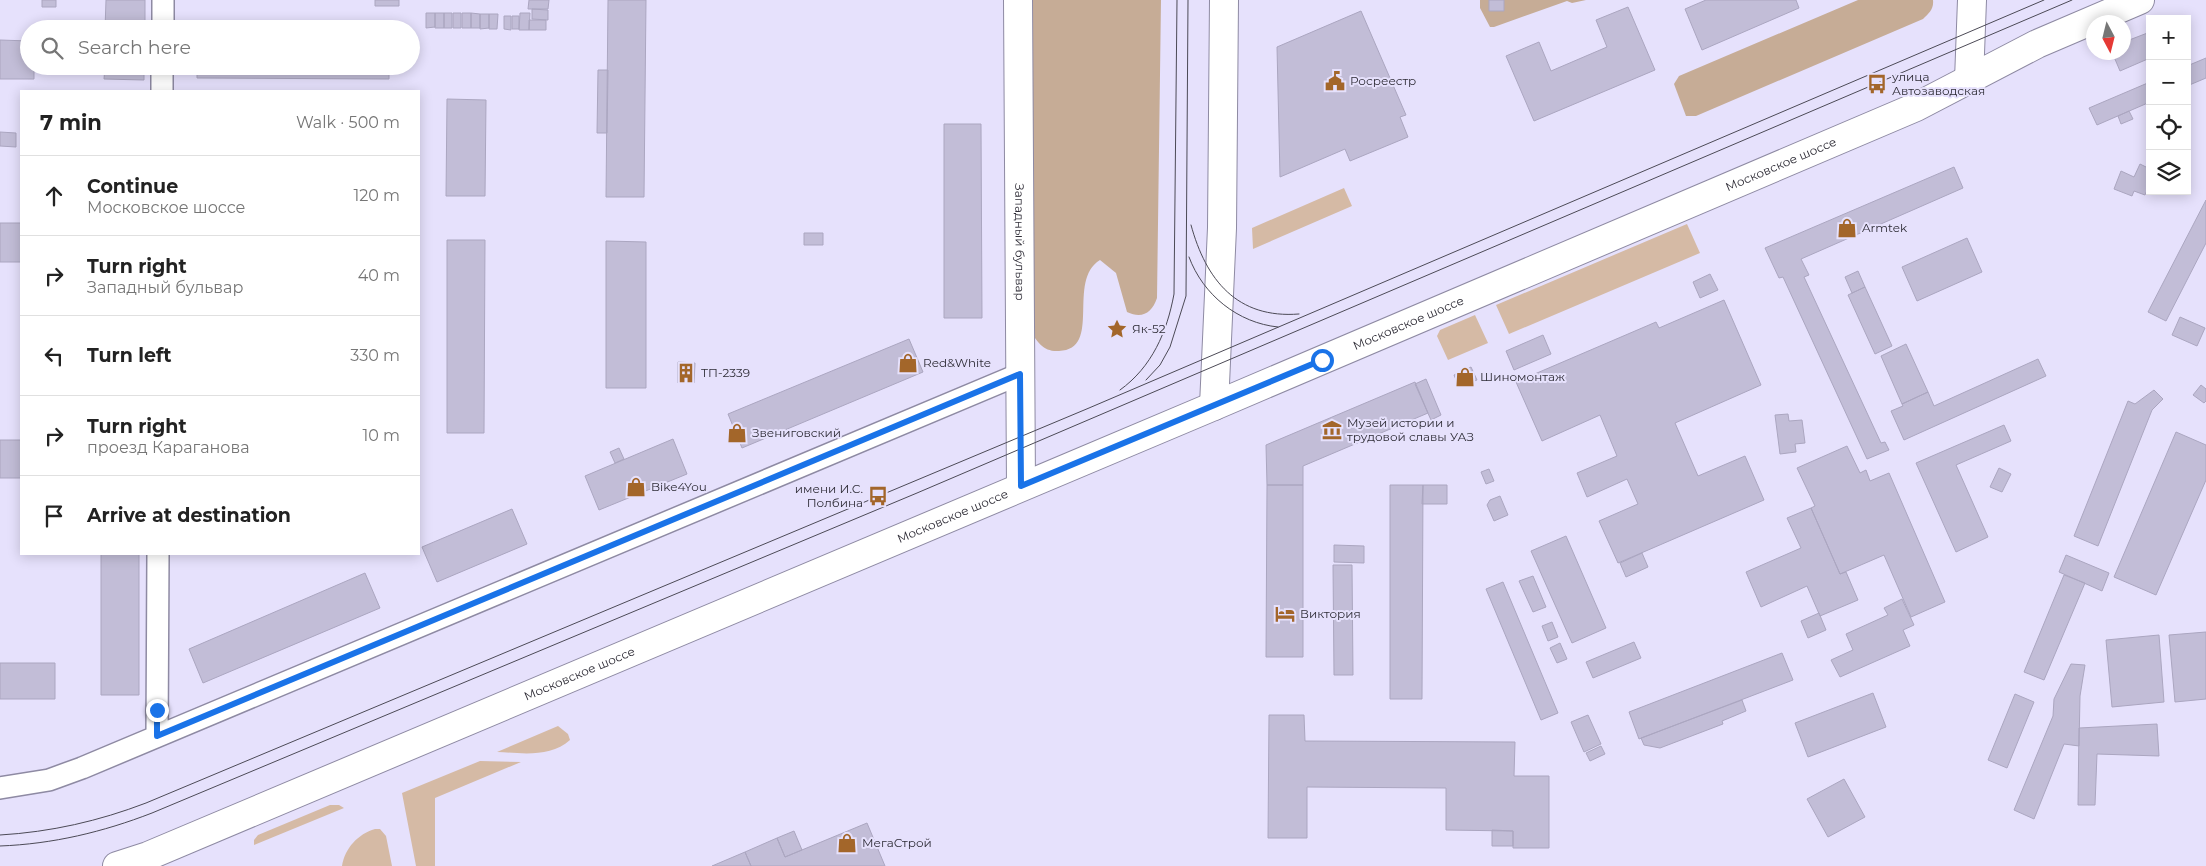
<!DOCTYPE html>
<html lang="en">
<head>
<meta charset="utf-8">
<style>
	:root { --surface:#fff; --page:#f6f6f6; --text:#222; --muted:#767676; --line:#e0e0e0 }
	body { margin:0; font-family:Montserrat,sans-serif; background:var(--page); color:var(--text) }
	.controls { position:absolute; right:15px; top:15px; display:grid; overflow:hidden; border-radius:0px; box-shadow:0 2px 12px #0003 }
	.controls button { width:45px; height:45px; display:grid; place-items:center; padding:0; border:0; border-bottom:1px solid var(--line); background:var(--surface); color:var(--text); font:25px sans-serif }
	.compass { position:absolute; left:2086px; top:15px; width:45px; height:45px; border-radius:50%; background:var(--surface); box-shadow:0 2px 12px #0003; rotate:173deg }
	.stop { position:absolute; width:15px; height:15px; margin:-11px; border:4px solid #1a73e8; border-radius:50%; background:#fff }
	.stop.end { background:#1a73e8; border-color:#fff; box-shadow:0 1px 5px #0008 }
	.list { margin:0; padding:0; list-style:none }
	h2 { display:flex; justify-content:space-between; align-items:center; height:65px; margin:0; padding:0 20px; font-size:21px }
	h2 small { font-size:16px; font-weight:400; color:var(--muted) }
	.list li { display:grid; grid-template-columns:32px 1fr auto; gap:15px; align-items:center; box-sizing:border-box; height:80px; padding:0 20px; border-top:1px solid var(--line) }
	.list b { display:block; font-size:19px; white-space:nowrap }
	.list p { margin:0; font-size:16px; white-space:nowrap; color:var(--muted) }
	.list em { font-size:16px; font-style:normal; color:var(--muted) }
	.icon { flex:none; width:28px; height:28px; fill:none; stroke:currentColor; stroke-width:2; stroke-linecap:round; stroke-linejoin:round }
	.map { position:relative; flex:none; width:2206px; height:866px; overflow:hidden }
	.search { position:absolute; background:var(--surface); box-shadow:0 2px 12px #0003; left:20px; top:20px; width:400px; height:55px; display:flex; align-items:center; gap:12px; box-sizing:border-box; padding:0 18px; border-radius:28px; color:var(--muted); font-size:19px }
	.panel { position:absolute; background:var(--surface); box-shadow:0 2px 12px #0003; left:20px; top:90px; width:400px; height:465px; border-radius:0px }
	.map>svg:first-child { display:block }
	.green { fill:#d5baa5 }
	.forest { fill:#c6ac96 }
	.building { fill:#c2bdd7; stroke:#aba6c0 }
	.lines { fill:none; stroke-linecap:round; stroke-linejoin:round }
	.street-casing { stroke:#8e8aa3; stroke-width:24 }
	.secondary-casing { stroke:#8e8aa3; stroke-width:30 }
	.primary-casing { stroke:#8e8aa3; stroke-width:30 }
	.street { stroke:#fff; stroke-width:21 }
	.secondary { stroke:#fff; stroke-width:28 }
	.primary { stroke:#fff; stroke-width:28 }
	.tram { stroke:#4c4a56; stroke-width:1 }
	.route { stroke:#1a73e8; stroke-width:6 }
	.labels { text-anchor:middle; stroke-width:4; stroke-linejoin:round; paint-order:stroke }
	.poi-label { font-size:12px; fill:#2e2c36; stroke:#e6e1fc; text-anchor:start }
	.street-label { font-size:12px; fill:#2e2c36; stroke:#e6e1fc }
</style>
</head>
<body>
<div class="map">
<svg width="2206" height="866" viewBox="0 0 2206 866">
	<rect width="100%" height="100%" fill="#e6e1fc"/>
	<path class="green" d="M 1344,188 L 1352,206 L 1253,249 L 1252,228 Z
		M 1687,224 L 1700,253 L 1509,334 L 1496,305 Z
		M 1475,315 L 1488,343 L 1448,360 L 1437,336 L 1440,330 Z
		M 558,726 L 568,734 L 570,740 C 550,758 521,753 497,752 Z
		M 480,761 L 521,762 L 435,798 L 435,866 L 416,866 L 402,793 Z
		M 330,805 L 339,805 L 344,808 L 254,845 L 254,840 L 258,835 Z
		M 375,829 L 380,829 L 386,836 L 392,866 L 342,866 C 345,848 358,834 375,829 Z"/>
	<path class="forest" d="M 1030,0 L 1161,0 L 1157,298 C 1152,313 1142,319 1127,312 L 1116,273 L 1100,260 C 1066,281 1103,349 1059,351 C 1043,352 1038,342 1030,331 Z
		M 1480,0 L 1586,0 L 1572,3 L 1567,1 L 1494,27 L 1490,27 L 1480,8 Z
		M 1858,0 L 1933,0 C 1934,9 1929,13 1923,19 L 1696,116 L 1686,116 L 1674,84 L 1679,76 Z"/>
	<path class="building" d="M 42,0 L 56,0 L 56,7 L 42,7 Z
		M 106,0 L 145,0 L 145,29 L 105,29 Z
		M 375,0 L 399,0 L 399,6 L 375,6 Z
		M 529,0 L 549,0 L 548,9 L 528,9 Z
		M 608,0 L 646,0 L 644,197 L 606,197 Z
		M 1489,0 L 1504,0 L 1504,11 L 1489,11 Z
		M 1706,0 L 1796,0 L 1799,8 L 1702,50 L 1685,9 Z
		M 1628,7 L 1655,70 L 1534,121 L 1506,56 L 1539,42 L 1551,71 L 1607,47 L 1596,20 Z
		M 532,9 L 548,10 L 548,20 L 532,19 Z
		M 1361,11 L 1406,115 L 1400,117 L 1408,137 L 1350,161 L 1345,149 L 1280,177 L 1277,47 Z
		M 426,13 L 435,13 L 435,27 L 426,28 Z
		M 435,13 L 444,13 L 444,28 L 435,28 Z
		M 444,13 L 452,13 L 452,28 L 444,28 Z
		M 453,13 L 461,13 L 461,28 L 453,28 Z
		M 462,13 L 471,13 L 471,28 L 462,28 Z
		M 471,13 L 480,14 L 480,28 L 471,28 Z
		M 520,13 L 530,13 L 529,30 L 519,30 Z
		M 480,14 L 489,14 L 489,28 L 480,29 Z
		M 489,14 L 498,14 L 497,29 L 489,29 Z
		M 504,16 L 511,16 L 511,30 L 504,29 Z
		M 512,16 L 519,16 L 519,29 L 512,29 Z
		M 529,20 L 546,20 L 546,30 L 529,30 Z
		M 2150,32 L 2150,58 L 2120,71 L 2112,52 L 2124,52 L 2124,42 Z
		M 0,40 L 29,41 L 29,66 L 34,66 L 34,79 L 0,79 Z
		M 2206,58 L 2206,78 L 2187,86 L 2187,66 Z
		M 105,66 L 144,66 L 144,80 L 104,79 Z
		M 197,66 L 389,66 L 389,79 L 197,78 Z
		M 598,70 L 608,70 L 607,133 L 597,133 Z
		M 2150,82 L 2150,102 L 2097,125 L 2089,108 Z
		M 447,99 L 486,100 L 485,196 L 446,196 Z
		M 2129,111 L 2133,119 L 2121,124 L 2118,116 Z
		M 944,124 L 981,124 L 982,318 L 944,318 Z
		M 0,132 L 16,133 L 16,147 L 0,146 Z
		M 2140,164 L 2150,169 L 2150,183 L 2145,195 L 2134,191 L 2132,196 L 2114,189 L 2121,171 L 2134,177 Z
		M 1954,167 L 1963,188 L 1801,259 L 1809,275 L 1804,277 L 1881,443 L 1885,442 L 1889,450 L 1867,459 L 1783,277 L 1779,278 L 1765,248 Z
		M 2206,200 L 2206,243 L 2166,321 L 2148,312 Z
		M 0,223 L 21,223 L 21,262 L 0,262 Z
		M 804,233 L 823,233 L 823,245 L 804,245 Z
		M 1967,238 L 1982,272 L 1917,301 L 1902,267 Z
		M 447,240 L 485,240 L 484,433 L 447,433 Z
		M 606,241 L 646,242 L 646,388 L 606,388 Z
		M 1858,271 L 1865,287 L 1852,293 L 1845,277 Z
		M 1710,274 L 1718,290 L 1700,298 L 1693,282 Z
		M 1865,287 L 1892,346 L 1875,354 L 1848,295 Z
		M 1724,300 L 1761,385 L 1675,423 L 1698,476 L 1745,456 L 1764,500 L 1618,563 L 1599,521 L 1638,504 L 1627,479 L 1587,497 L 1577,473 L 1617,456 L 1600,415 L 1542,441 L 1516,382 L 1656,322 L 1659,328 Z
		M 2180,317 L 2205,328 L 2197,346 L 2172,335 Z
		M 1543,335 L 1551,354 L 1514,370 L 1506,351 Z
		M 909,339 L 923,372 L 742,448 L 728,414 Z
		M 1906,344 L 1928,392 L 1902,404 L 1881,356 Z
		M 2038,359 L 2046,376 L 1904,440 L 1891,411 L 1903,406 L 1902,404 L 1928,392 L 1934,406 Z
		M 678,362 L 695,363 L 694,383 L 678,383 Z
		M 1471,367 L 1477,380 L 1459,387 L 1454,375 Z
		M 1426,379 L 1441,415 L 1431,420 L 1415,384 Z
		M 1415,382 L 1428,413 L 1303,466 L 1303,485 L 1267,485 L 1266,445 Z
		M 2201,385 L 2206,389 L 2206,401 L 2204,403 L 2193,395 Z
		M 2154,390 L 2163,399 L 2152,410 L 2098,546 L 2074,536 L 2128,401 L 2135,404 Z
		M 1788,414 L 1789,421 L 1802,420 L 1805,443 L 1795,444 L 1796,452 L 1780,454 L 1775,415 Z
		M 2004,425 L 2011,441 L 1956,465 L 1988,537 L 1956,552 L 1916,463 Z
		M 2176,432 L 2206,445 L 2206,480 L 2156,595 L 2114,577 Z
		M 673,439 L 687,474 L 599,510 L 585,476 Z
		M 0,440 L 21,440 L 21,478 L 0,478 Z
		M 1847,446 L 1860,473 L 1866,470 L 1870,481 L 1889,473 L 1945,602 L 1911,617 L 1884,555 L 1840,574 L 1811,508 L 1815,506 L 1797,468 Z
		M 619,448 L 624,459 L 615,463 L 610,452 Z
		M 1999,468 L 2011,474 L 2002,492 L 1990,487 Z
		M 1489,469 L 1494,481 L 1486,484 L 1481,472 Z
		M 1267,485 L 1303,485 L 1303,657 L 1266,657 Z
		M 1390,485 L 1423,485 L 1422,699 L 1390,699 Z
		M 1423,485 L 1447,485 L 1447,504 L 1422,504 Z
		M 1500,496 L 1508,515 L 1494,521 L 1487,505 L 1490,500 Z
		M 1811,508 L 1840,574 L 1846,572 L 1858,600 L 1820,616 L 1807,586 L 1761,607 L 1746,572 L 1801,548 L 1787,518 Z
		M 512,509 L 527,544 L 437,582 L 422,547 Z
		M 1566,536 L 1606,628 L 1572,643 L 1531,551 Z
		M 1334,545 L 1364,546 L 1364,563 L 1334,562 Z
		M 1642,553 L 1648,567 L 1626,577 L 1620,563 Z
		M 101,554 L 139,554 L 139,695 L 101,695 Z
		M 2066,555 L 2109,573 L 2102,591 L 2059,572 Z
		M 1333,565 L 1352,565 L 1353,675 L 1334,675 Z
		M 365,573 L 380,608 L 203,683 L 189,649 Z
		M 2064,575 L 2085,583 L 2044,680 L 2024,672 Z
		M 1533,576 L 1546,607 L 1533,612 L 1519,581 Z
		M 1503,582 L 1558,713 L 1541,720 L 1486,589 Z
		M 1902,599 L 1914,625 L 1903,630 L 1910,646 L 1840,677 L 1831,660 L 1853,650 L 1846,634 L 1888,615 L 1884,608 Z
		M 1819,613 L 1826,630 L 1808,638 L 1801,621 Z
		M 1552,622 L 1558,637 L 1548,641 L 1542,626 Z
		M 2206,632 L 2206,699 L 2175,702 L 2169,635 Z
		M 2159,635 L 2164,702 L 2112,707 L 2106,640 Z
		M 1634,642 L 1641,658 L 1593,678 L 1586,662 Z
		M 1560,643 L 1567,659 L 1557,663 L 1550,648 Z
		M 1782,653 L 1793,680 L 1639,739 L 1629,712 Z
		M 0,663 L 55,663 L 55,699 L 0,699 Z
		M 2071,664 L 2085,665 L 2080,696 L 2079,746 L 2064,744 L 2034,819 L 2014,810 L 2053,716 L 2054,699 Z
		M 1873,693 L 1886,727 L 1808,757 L 1795,723 Z
		M 2015,694 L 2034,702 L 2007,768 L 1988,760 Z
		M 1742,700 L 1746,711 L 1722,721 L 1723,724 L 1660,748 L 1644,745 L 1641,738 Z
		M 1269,715 L 1304,715 L 1305,741 L 1515,742 L 1514,776 L 1549,776 L 1549,848 L 1513,848 L 1513,831 L 1446,830 L 1446,788 L 1307,787 L 1307,838 L 1268,838 Z
		M 1588,715 L 1601,744 L 1584,752 L 1571,722 Z
		M 2157,724 L 2159,756 L 2097,754 L 2095,805 L 2078,805 L 2079,728 Z
		M 1601,746 L 1605,754 L 1590,761 L 1586,753 Z
		M 1844,779 L 1865,817 L 1828,837 L 1807,799 Z
		M 867,823 L 885,866 L 751,866 L 745,852 L 777,838 L 785,857 Z
		M 1492,830 L 1513,831 L 1513,846 L 1492,846 Z
		M 794,831 L 802,850 L 785,857 L 777,838 Z
		M 745,852 L 751,866 L 712,866 Z"/>
	<g class="lines">
		<defs>
			<path id="street" d="M 163,29 L 163,0
				M 162,91 L 162,66
				M 157,736 L 158,554
				M 0,788 L 49,780 L 82,768 L 1020,374"/>
			<g id="secondary">
				<path id="s1" d="M 1018,0 L 1021,486"/>
				<path d="M 1969,80 L 1972,0"/>
				<path d="M 1214,406 L 1222,228 L 1224,0"/>
			</g>
			<g id="primary">
				<path id="s2" d="M 117,866 L 148,856 L 1214,406 L 1916,107 L 2037,44 L 2140,0"/>
			</g>
		</defs>
		<use href="#street" class="street-casing"/>
		<use href="#secondary" class="secondary-casing"/>
		<use href="#primary" class="primary-casing"/>
		<use href="#street" class="street"/>
		<use href="#secondary" class="secondary"/>
		<use href="#primary" class="primary"/>
		<path class="tram" d="M 1191,225 C 1206,280 1237,319 1299,314
			M 1189,257 C 1203,295 1238,323 1278,327
			M 1146,380 L 1160,365 L 1170,347 L 1186,296 L 1188,0
			M 1120,390 C 1152,367 1167,332 1174,294 L 1177,0
			M 0,835 C 51,832 99,821 146,803 L 1089,408 L 2044,0
			M 0,846 C 53,844 103,832 152,813 L 917,493 L 2072,0"/>
	</g>
	<g class="lines">
		<path class="route" d="M 157,710 L 157,736 L 1020,374 L 1021,486 L 1322,360"/>
	</g>
	<defs>
		<symbol id="civic-bare" viewBox="-9 -9 18 18"><path d="M-.6-6.5H3V-4.5H.6V-3L4-1V1h2V6H-6V1h2V-1L-.6-3ZM-1.2 2.5V6h2.4V2.5Z" fill="#a3662a" stroke="#e6e1fc" stroke-width="2.5" paint-order="stroke"/></symbol>
		<symbol id="bus-bare" viewBox="-9 -9 18 18"><path d="M-5-6H5V4H4V6H2V4H-2V6H-4V4H-5ZM-3.5-4V0h7V-4ZM-3.5 1.2v1.5H-2V1.2ZM2 1.2v1.5H3.5V1.2Z" fill="#a3662a" stroke="#e6e1fc" stroke-width="2.5" paint-order="stroke"/></symbol>
		<symbol id="shop-bare" viewBox="-9 -9 18 18"><path d="M-5-2.5h2.3a2.7 3.5 0 0 1 5.4 0H5L5.5 6h-11ZM-1.5-2.5h3a1.5 2.3 0 0 0-3 0Z" fill="#a3662a" stroke="#e6e1fc" stroke-width="2.5" paint-order="stroke"/></symbol>
		<symbol id="sight-bare" viewBox="-9 -9 18 18"><path d="M0-6L1.8-2.2L6-1.7L2.9 1.2L3.7 5.4L0 3.3L-3.7 5.4L-2.9 1.2L-6-1.7L-1.8-2.2Z" fill="#a3662a" stroke="#e6e1fc" stroke-width="2.5" paint-order="stroke"/></symbol>
		<symbol id="building-bare" viewBox="-9 -9 18 18"><path d="M-4-6H4V6H1V3H-1V6H-4ZM-2.5-4.3h1.7v1.8h-1.7ZM.8-4.3h1.7v1.8H.8ZM-2.5-1h1.7V.8h-1.7ZM.8-1h1.7V.8H.8Z" fill="#a3662a" stroke="#e6e1fc" stroke-width="2.5" paint-order="stroke"/></symbol>
		<symbol id="museum-bare" viewBox="-9 -9 18 18"><path d="M0-6L6-3V-2H-6V-3ZM-5-1h2V3h-2ZM-1-1h2V3h-2ZM3-1h2V3H3ZM-6 4H6V6H-6Z" fill="#a3662a" stroke="#e6e1fc" stroke-width="2.5" paint-order="stroke"/></symbol>
		<symbol id="hotel-bare" viewBox="-9 -9 18 18"><path d="M-6-4.5h1.5V1H6V5H4.5V3h-9V5H-6ZM-4 0a1.8 1.8 0 1 1 3.6 0ZM.5 0V-2.5h3Q6-2.5 6 0Z" fill="#a3662a" stroke="#e6e1fc" stroke-width="2.5" paint-order="stroke"/></symbol>
	</defs>
	<g fill-rule="evenodd">
		<use href="#civic-bare" x="1321" y="67" width="28" height="28"/>
		<use href="#bus-bare" x="1863" y="70" width="28" height="28"/>
		<use href="#shop-bare" x="1833" y="214" width="28" height="28"/>
		<use href="#sight-bare" x="1103" y="315" width="28" height="28"/>
		<use href="#shop-bare" x="894" y="349" width="28" height="28"/>
		<use href="#building-bare" x="672" y="359" width="28" height="28"/>
		<use href="#shop-bare" x="1451" y="363" width="28" height="28"/>
		<use href="#museum-bare" x="1318" y="416" width="28" height="28"/>
		<use href="#shop-bare" x="723" y="419" width="28" height="28"/>
		<use href="#shop-bare" x="622" y="473" width="28" height="28"/>
		<use href="#bus-bare" x="864" y="482" width="28" height="28"/>
		<use href="#hotel-bare" x="1271" y="600" width="28" height="28"/>
		<use href="#shop-bare" x="833" y="829" width="28" height="28"/>
	</g>
	<g class="labels">
		<g class="poi-label">
			<text x="1892" y="81">улица<tspan x="1892" dy="14">Автозаводская</tspan></text>
			<text x="1350" y="85">Росреестр</text>
			<text x="1862" y="232">Armtek</text>
			<text x="1132" y="333">Як-52</text>
			<text x="923" y="367">Red&amp;White</text>
			<text x="701" y="377">ТП-2339</text>
			<text x="1480" y="381">Шиномонтаж</text>
			<text x="1347" y="427">Музей истории и<tspan x="1347" dy="14">трудовой славы УАЗ</tspan></text>
			<text x="752" y="437">Звениговский</text>
			<text x="651" y="491">Bike4You</text>
			<text x="863" y="493" text-anchor="end">имени И.С.<tspan x="863" dy="14">Полбина</tspan></text>
			<text x="1300" y="618">Виктория</text>
			<text x="862" y="847">МегаСтрой</text>
		</g>
		<g class="street-label">
			<text dy="4" stroke="none"><textPath href="#s2" startOffset="1806">Московское шоссе</textPath></text>
			<text dy="4" stroke="none"><textPath href="#s1" startOffset="242">Западный бульвар</textPath></text>
			<text dy="4" stroke="none"><textPath href="#s2" startOffset="1401">Московское шоссе</textPath></text>
			<text dy="4" stroke="none"><textPath href="#s2" startOffset="906">Московское шоссе</textPath></text>
			<text dy="4" stroke="none"><textPath href="#s2" startOffset="501">Московское шоссе</textPath></text>
		</g>
	</g>
</svg>
<div class="controls">
<button>+</button>
<button>−</button>
<button><svg class="icon" aria-label="locate" viewBox="0 0 24 24"><circle cx="12" cy="12" r="6"/><path d="M12 2v4M12 18v4M2 12h4M18 12h4"/></svg></button>
<button><svg class="icon" aria-label="layers" viewBox="0 0 24 24"><path d="M12 4l9 5-9 5-9-5zM3 14l9 5 9-5"/></svg></button>
</div>
<svg class="compass" viewBox="-18 -18 36 36"><path d="M0-13l5 13h-10z" fill="#e53935"/><path d="M0 13l5-13h-10z" fill="#767676"/></svg>
<div class="stop" style="left:1322px;top:360px"></div>
<div class="stop end" style="left:157px;top:710px"></div>
<div class="search"><svg class="icon" aria-label="search" viewBox="0 0 24 24"><circle cx="10" cy="10" r="6"/><path d="M15 15l6 6"/></svg>Search here</div>
<section class="panel">
<h2>7 min<small>Walk · 500 m</small></h2>
<ul class="list">
<li><svg class="icon" aria-label="ahead" viewBox="0 0 24 24"><path d="M12 20V5M6 11l6-6 6 6"/></svg><div><b>Continue</b><p>Московское шоссе</p></div><em>120 m</em></li>
<li><svg class="icon" aria-label="right" viewBox="0 0 24 24"><path d="M7 20v-9h11M14 6l5 5-5 5"/></svg><div><b>Turn right</b><p>Западный бульвар</p></div><em>40 m</em></li>
<li><svg class="icon" aria-label="left" viewBox="0 0 24 24"><path d="M17 20v-9H6M10 6l-5 5 5 5"/></svg><div><b>Turn left</b></div><em>330 m</em></li>
<li><svg class="icon" aria-label="right" viewBox="0 0 24 24"><path d="M7 20v-9h11M14 6l5 5-5 5"/></svg><div><b>Turn right</b><p>проезд Караганова</p></div><em>10 m</em></li>
<li><svg class="icon" aria-label="arrive" viewBox="0 0 24 24"><path d="M6 21V4h12l-3 4 3 4H6"/></svg><div><b>Arrive at destination</b></div></li>
</ul>
</section>
</div>
</body>
</html>
